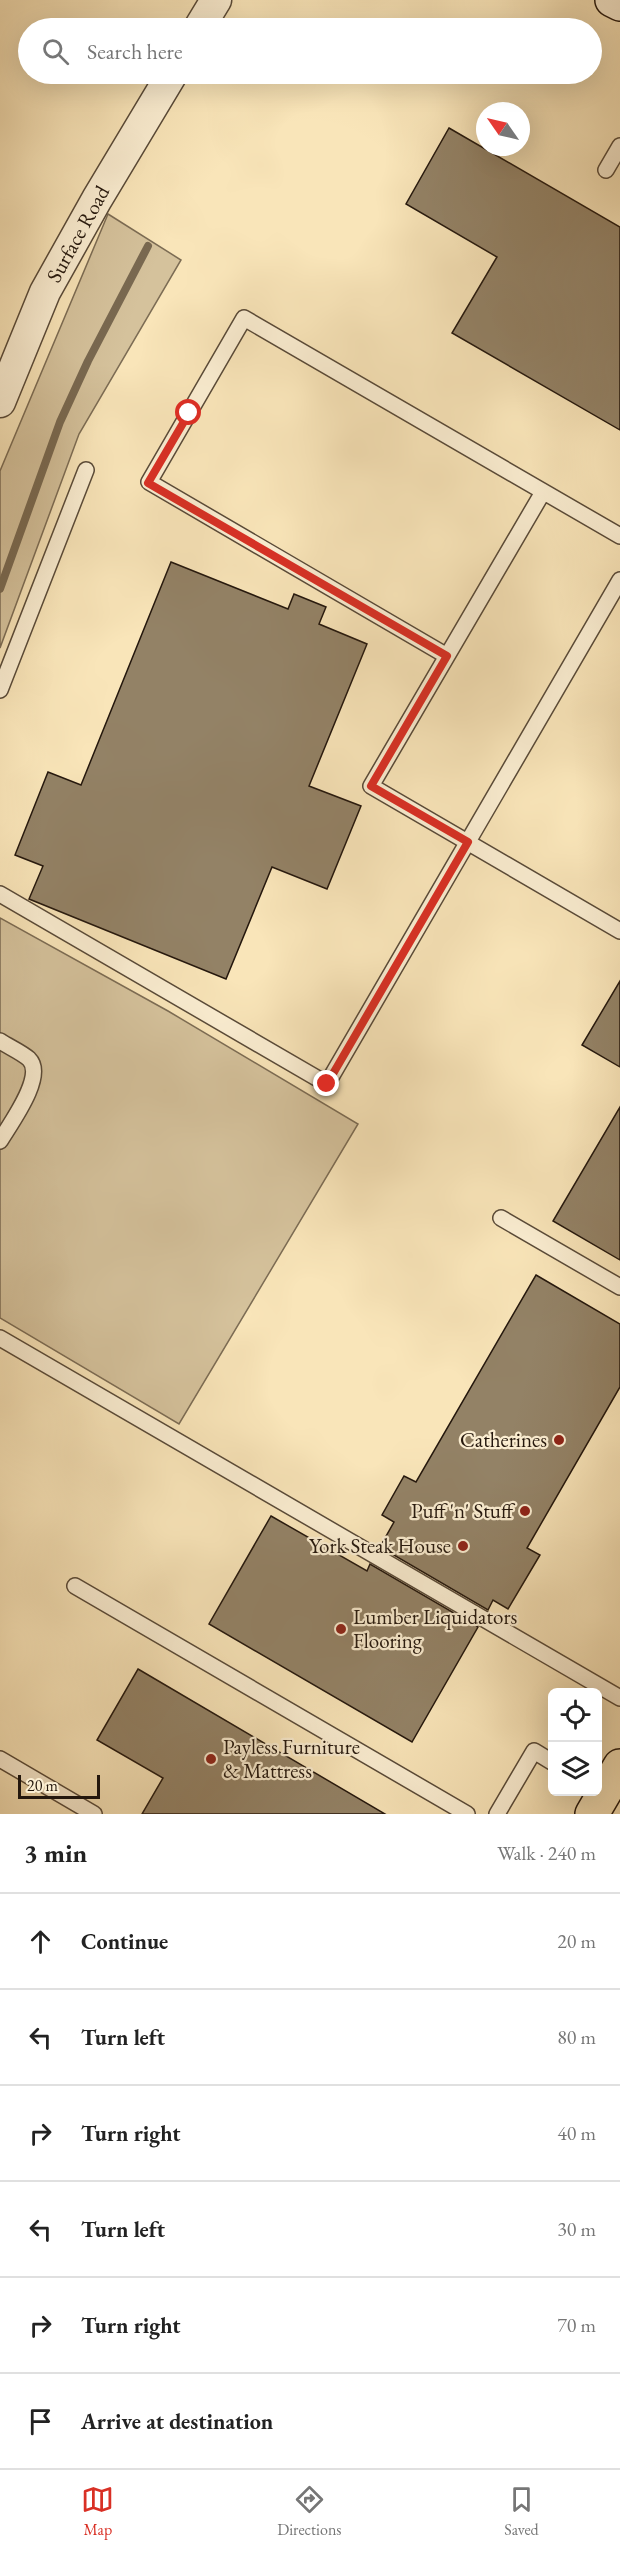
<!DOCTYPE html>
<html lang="en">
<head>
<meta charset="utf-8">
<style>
	:root { --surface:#fff; --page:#f6f6f6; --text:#222; --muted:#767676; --line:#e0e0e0; --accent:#d93025 }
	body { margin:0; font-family:"EB Garamond",serif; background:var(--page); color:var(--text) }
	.controls { position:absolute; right:18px; bottom:18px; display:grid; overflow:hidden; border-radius:9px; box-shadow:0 6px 24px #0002 }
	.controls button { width:54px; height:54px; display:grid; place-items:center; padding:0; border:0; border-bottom:2px solid var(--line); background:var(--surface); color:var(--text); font:30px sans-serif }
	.compass { position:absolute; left:476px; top:102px; width:54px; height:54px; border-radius:50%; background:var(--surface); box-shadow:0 6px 24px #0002; rotate:304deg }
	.scale { position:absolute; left:18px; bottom:15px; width:82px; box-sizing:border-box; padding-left:6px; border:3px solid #24170d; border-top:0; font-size:16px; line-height:21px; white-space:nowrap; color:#24170d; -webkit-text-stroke:4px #fbeed2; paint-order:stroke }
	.stop { position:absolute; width:18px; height:18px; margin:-14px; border:4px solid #d93025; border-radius:50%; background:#fff }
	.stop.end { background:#d93025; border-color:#fff; box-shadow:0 2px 6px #0008 }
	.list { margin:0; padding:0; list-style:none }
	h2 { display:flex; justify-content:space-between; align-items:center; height:78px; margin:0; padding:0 24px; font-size:26px }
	h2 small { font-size:20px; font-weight:400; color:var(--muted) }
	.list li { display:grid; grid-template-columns:39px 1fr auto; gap:18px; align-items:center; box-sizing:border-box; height:96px; padding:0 24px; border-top:2px solid var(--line) }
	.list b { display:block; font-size:22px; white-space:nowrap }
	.list em { font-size:20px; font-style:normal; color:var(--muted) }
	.icon { flex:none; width:33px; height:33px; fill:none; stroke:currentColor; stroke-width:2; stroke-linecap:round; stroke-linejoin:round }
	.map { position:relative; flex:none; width:620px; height:1814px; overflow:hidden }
	.search { position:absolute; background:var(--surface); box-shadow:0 6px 24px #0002; left:18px; right:18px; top:18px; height:66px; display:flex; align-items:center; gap:15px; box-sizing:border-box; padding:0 21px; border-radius:33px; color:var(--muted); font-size:22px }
	.sheet { height:654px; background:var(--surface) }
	nav { display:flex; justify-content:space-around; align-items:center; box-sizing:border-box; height:84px; border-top:2px solid var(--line); background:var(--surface); font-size:16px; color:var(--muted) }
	nav a { display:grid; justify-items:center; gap:3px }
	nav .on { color:var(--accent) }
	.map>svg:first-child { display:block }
	.green { fill:#d5c29c; stroke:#7c6c54; stroke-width:1.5 }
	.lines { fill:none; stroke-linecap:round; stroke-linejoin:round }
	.stream { stroke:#796951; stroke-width:8 }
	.building { fill:#938266; stroke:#24170d; stroke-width:1.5 }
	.lane-casing { stroke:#594a38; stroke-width:18 }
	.street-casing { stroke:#594a38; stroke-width:33 }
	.secondary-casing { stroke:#24170d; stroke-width:36 }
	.primary-casing { stroke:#24170d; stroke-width:36 }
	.lane { stroke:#fbeed2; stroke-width:15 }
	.street { stroke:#fbeed2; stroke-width:30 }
	.secondary { stroke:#fbeed2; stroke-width:33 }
	.primary { stroke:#f9e5b9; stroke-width:33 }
	.route { stroke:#d93025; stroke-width:8 }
	.poi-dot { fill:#8f2418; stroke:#fbeed2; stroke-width:2 }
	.labels { text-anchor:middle; stroke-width:4.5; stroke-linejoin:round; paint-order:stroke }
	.street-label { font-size:21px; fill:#24170d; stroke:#fbeed2 }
	.poi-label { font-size:21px; fill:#24170d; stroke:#fbeed2; text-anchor:end }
</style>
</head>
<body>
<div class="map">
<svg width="620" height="1814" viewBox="0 0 620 1814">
	<rect width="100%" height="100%" fill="#f9e5b9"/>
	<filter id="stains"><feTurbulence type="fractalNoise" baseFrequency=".00333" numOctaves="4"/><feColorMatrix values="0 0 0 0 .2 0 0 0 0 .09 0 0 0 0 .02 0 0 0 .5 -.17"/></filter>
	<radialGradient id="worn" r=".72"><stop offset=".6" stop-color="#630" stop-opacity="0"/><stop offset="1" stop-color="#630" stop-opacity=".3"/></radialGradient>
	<path class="green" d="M 108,214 L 181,260 L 79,434 L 0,648 L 0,471 Z
		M 0,918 L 168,1011 L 358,1124 L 179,1424 L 0,1318 Z"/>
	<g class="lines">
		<path class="stream" d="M 0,589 L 60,422 L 88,361 L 148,246"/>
	</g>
	<path class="building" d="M 449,128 L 620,227 L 620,430 L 452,333 L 497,257 L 406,204 Z
		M 171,562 L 288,609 L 294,594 L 326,607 L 319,624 L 367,644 L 309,786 L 361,806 L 327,889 L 272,867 L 226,979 L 29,899 L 43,866 L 15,855 L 48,772 L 81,785 Z
		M 620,981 L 620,1067 L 582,1045 Z
		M 620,1107 L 620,1260 L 553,1221 Z
		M 536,1275 L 620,1324 L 620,1387 L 527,1548 L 540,1555 L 508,1609 L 493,1600 L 488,1610 L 380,1547 L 394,1522 L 382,1515 L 404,1476 L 416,1482 Z
		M 271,1516 L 367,1571 L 370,1564 L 478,1627 L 412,1742 L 209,1624 Z
		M 138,1669 L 385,1814 L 142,1814 L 163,1778 L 97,1740 Z"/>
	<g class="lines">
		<defs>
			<path id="lane" d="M 606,170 L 620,146
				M 543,492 L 371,786 L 620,931
				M 447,656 L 149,482 L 244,318 L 620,536
				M 0,690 L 86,470
				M 0,894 L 327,1084 L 620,580
				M 0,1041 C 9,1047 21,1052 29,1059 C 46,1076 10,1124 0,1141
				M 501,1218 L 620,1287
				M 0,1338 L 620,1698
				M 75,1586 L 467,1814
				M 0,1759 L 94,1814
				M 497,1814 L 534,1751 L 552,1762"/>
			<path id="street" d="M 199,28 L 216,0
				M 0,402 L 45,292 L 97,199 L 172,74"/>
			<path id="secondary" d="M 612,0 L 620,4"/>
			<path id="primary" d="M 592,1814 L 620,1766"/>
		</defs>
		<use href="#lane" class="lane-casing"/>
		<use href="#street" class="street-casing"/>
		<use href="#secondary" class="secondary-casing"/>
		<use href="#primary" class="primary-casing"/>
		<use href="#lane" class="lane"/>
		<use href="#street" class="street"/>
		<use href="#secondary" class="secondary"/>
		<use href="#primary" class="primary"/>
	</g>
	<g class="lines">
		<path class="route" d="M 189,413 L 148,483 L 447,656 L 371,786 L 468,842 L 327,1084"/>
	</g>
	<g class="poi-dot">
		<circle cx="559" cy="1440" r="6"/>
		<circle cx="525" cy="1511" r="6"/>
		<circle cx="463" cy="1546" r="6"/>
		<circle cx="341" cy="1629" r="6"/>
		<circle cx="211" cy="1759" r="6"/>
	</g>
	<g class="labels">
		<g class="street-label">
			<text transform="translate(78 234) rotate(-61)" y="7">Surface Road</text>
		</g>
		<g class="poi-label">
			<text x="547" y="1447">Catherines</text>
			<text x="513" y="1518">Puff 'n' Stuff</text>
			<text x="451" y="1553">York Steak House</text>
			<text x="353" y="1624" text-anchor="start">Lumber Liquidators<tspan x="353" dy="24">Flooring</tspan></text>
			<text x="223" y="1754" text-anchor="start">Payless Furniture<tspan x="223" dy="24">&amp; Mattress</tspan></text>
		</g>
	</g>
	<rect width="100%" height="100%" filter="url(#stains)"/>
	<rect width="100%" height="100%" fill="url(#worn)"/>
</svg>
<div class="controls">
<button><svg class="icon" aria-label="locate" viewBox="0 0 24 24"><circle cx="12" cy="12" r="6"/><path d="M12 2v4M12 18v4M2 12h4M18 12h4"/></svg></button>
<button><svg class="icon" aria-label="layers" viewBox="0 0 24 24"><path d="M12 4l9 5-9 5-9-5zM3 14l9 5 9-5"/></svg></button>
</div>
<svg class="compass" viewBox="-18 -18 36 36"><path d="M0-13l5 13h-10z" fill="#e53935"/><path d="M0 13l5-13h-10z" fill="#767676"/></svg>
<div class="scale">20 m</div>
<div class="stop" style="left:189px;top:413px"></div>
<div class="stop end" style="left:327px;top:1084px"></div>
<div class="search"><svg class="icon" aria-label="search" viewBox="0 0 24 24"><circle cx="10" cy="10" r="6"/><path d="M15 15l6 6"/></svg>Search here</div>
</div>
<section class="sheet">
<h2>3 min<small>Walk · 240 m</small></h2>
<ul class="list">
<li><svg class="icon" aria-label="ahead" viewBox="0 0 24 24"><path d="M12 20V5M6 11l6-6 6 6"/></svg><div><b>Continue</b></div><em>20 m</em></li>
<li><svg class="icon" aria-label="left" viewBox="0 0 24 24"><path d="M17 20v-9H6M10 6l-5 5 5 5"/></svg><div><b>Turn left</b></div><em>80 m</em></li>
<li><svg class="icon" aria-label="right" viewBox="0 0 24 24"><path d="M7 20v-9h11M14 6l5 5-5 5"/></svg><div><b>Turn right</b></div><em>40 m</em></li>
<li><svg class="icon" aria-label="left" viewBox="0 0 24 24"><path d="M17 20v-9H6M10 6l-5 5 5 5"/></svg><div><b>Turn left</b></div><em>30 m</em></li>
<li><svg class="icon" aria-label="right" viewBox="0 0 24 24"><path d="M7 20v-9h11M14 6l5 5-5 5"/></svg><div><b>Turn right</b></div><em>70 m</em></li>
<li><svg class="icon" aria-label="arrive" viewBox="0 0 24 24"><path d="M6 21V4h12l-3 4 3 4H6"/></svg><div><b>Arrive at destination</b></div></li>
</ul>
</section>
<nav>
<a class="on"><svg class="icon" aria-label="map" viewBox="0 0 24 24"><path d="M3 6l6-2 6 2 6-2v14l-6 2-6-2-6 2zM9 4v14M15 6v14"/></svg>Map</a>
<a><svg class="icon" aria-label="directions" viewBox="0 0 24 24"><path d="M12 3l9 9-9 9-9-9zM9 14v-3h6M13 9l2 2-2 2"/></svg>Directions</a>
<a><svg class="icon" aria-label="saved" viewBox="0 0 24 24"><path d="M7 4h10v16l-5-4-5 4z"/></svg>Saved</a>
</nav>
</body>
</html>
